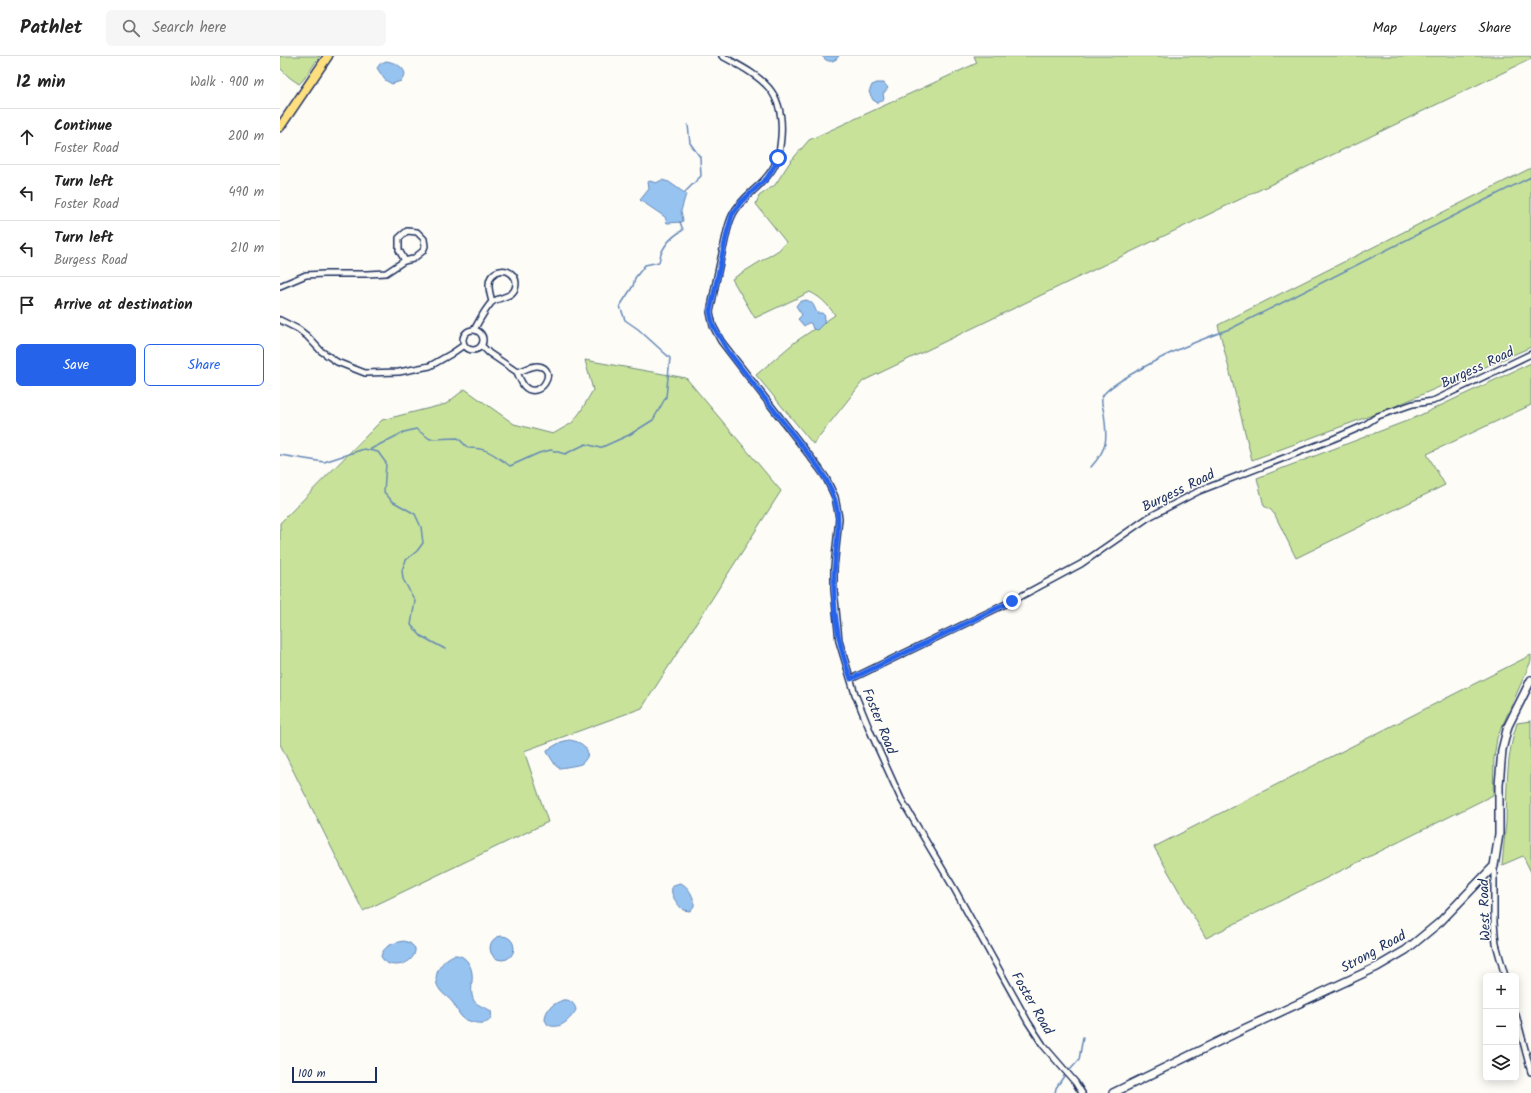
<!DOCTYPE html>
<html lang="en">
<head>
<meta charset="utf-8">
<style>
	:root { --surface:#fff; --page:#f6f6f6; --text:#222; --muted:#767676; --line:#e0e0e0; --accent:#2563eb }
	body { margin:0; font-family:Kalam,sans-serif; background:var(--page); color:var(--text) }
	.controls { position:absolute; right:12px; bottom:12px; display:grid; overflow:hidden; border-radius:6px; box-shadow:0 2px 10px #0003 }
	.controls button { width:36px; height:36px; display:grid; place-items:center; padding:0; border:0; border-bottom:1px solid var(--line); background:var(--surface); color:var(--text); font:20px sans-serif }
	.scale { position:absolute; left:12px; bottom:10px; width:85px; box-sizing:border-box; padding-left:4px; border:2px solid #1b2f5e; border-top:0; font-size:11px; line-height:14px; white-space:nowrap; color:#1b2f5e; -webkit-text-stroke:3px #fdfcf7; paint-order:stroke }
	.stop { position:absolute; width:12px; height:12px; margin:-9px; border:3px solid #2563eb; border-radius:50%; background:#fff }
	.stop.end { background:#2563eb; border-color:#fff; box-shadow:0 1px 4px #0008 }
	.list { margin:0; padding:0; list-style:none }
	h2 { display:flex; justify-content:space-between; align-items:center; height:52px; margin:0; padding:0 16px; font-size:17px }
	h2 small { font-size:13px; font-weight:400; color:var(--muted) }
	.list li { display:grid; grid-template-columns:26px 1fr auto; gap:12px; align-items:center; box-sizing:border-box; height:56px; padding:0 16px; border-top:1px solid var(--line) }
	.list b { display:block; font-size:15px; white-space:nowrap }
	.list p { margin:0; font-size:13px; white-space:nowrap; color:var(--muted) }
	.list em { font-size:13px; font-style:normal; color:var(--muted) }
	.actions { display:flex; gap:8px; padding:12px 16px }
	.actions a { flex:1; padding:9px 0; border:1px solid var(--accent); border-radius:6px; text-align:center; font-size:14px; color:var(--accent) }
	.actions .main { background:var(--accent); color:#fff }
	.icon { flex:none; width:22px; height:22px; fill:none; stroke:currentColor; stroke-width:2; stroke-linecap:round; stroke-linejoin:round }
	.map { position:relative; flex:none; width:1251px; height:1037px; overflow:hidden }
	header { display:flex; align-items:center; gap:24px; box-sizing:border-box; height:56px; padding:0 20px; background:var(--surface); border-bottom:1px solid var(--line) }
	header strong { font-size:19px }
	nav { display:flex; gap:22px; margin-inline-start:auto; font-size:14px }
	.search { width:280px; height:36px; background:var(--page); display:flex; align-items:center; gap:10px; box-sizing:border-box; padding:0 14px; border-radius:6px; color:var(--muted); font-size:15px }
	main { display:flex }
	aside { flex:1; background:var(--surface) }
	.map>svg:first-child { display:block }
	.green { fill:#c8e399; stroke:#72897c }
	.water { fill:#97c3f1; stroke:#6588b6 }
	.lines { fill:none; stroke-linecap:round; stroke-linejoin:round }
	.stream { stroke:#6588b6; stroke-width:1.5 }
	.street-casing { stroke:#1b2f5e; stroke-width:8 }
	.secondary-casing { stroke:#1b2f5e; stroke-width:10 }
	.primary-casing { stroke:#1b2f5e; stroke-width:11 }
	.street { stroke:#fdfcf7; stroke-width:5 }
	.secondary { stroke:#fdfcf7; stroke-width:7 }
	.primary { stroke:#fddf80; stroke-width:8 }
	.route { stroke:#2563eb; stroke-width:5 }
	.labels { text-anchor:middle; stroke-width:3; stroke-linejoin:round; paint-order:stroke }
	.street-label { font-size:14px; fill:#1b2f5e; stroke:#fdfcf7 }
</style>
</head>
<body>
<header>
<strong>Pathlet</strong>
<div class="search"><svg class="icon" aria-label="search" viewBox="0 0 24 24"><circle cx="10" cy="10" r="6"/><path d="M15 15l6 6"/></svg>Search here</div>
<nav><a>Map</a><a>Layers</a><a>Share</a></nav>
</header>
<main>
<aside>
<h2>12 min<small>Walk · 900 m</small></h2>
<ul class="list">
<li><svg class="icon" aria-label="ahead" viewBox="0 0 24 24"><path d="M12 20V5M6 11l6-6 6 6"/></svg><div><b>Continue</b><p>Foster Road</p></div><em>200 m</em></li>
<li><svg class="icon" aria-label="left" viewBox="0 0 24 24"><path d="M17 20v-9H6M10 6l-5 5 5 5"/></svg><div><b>Turn left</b><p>Foster Road</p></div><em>490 m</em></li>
<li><svg class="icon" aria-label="left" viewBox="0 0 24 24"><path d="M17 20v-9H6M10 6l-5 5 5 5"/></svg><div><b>Turn left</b><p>Burgess Road</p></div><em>210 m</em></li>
<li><svg class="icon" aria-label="arrive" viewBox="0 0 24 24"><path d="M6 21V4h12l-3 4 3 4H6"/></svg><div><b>Arrive at destination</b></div></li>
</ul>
<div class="actions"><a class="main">Save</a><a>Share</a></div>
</aside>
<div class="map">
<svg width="1251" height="1037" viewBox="0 0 1251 1037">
	<rect width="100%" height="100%" fill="#fdfcf7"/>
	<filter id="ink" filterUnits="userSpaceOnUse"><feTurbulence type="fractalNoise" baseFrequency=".025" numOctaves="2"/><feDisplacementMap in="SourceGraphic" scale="8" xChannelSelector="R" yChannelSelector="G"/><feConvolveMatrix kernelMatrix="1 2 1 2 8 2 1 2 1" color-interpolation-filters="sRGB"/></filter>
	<g filter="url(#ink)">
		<path class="green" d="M 0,0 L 40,0 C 35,6 24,25 19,28 L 9,21 L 0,12 Z
			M 694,0 L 1251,0 L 1251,3 L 583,325 L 533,388 L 476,319 L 515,286 L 555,259 C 548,249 542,242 530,236 L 475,262 L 452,223 L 499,194 L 506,186 L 476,148 L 479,140 L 495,129 L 510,106 L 529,84 L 697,7 Z
			M 1251,112 L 1251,291 L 1111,352 L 972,404 L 938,269 Z
			M 305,304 L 406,322 L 501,435 L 362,652 L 244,695 L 268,766 L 83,855 L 0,688 L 0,467 L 102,364 L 166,348 L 185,333 L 234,368 L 273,378 L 292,367 L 301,355 L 313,334 Z
			M 1251,307 L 1251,349 L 1147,398 L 1165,429 L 1016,502 L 995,459 L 991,454 L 984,450 L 977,422 L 1132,363 Z
			M 1251,599 L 1251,605 L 1217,682 L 1214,702 L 1213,739 L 926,882 L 874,791 Z
			M 1251,665 L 1251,816 L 1243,800 L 1222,809 C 1223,795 1225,780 1226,766 C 1227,732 1226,700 1237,667 Z"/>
		<path class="water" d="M 542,0 L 559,0 C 554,7 547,7 542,0 Z
			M 106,5 C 114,6 125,11 125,19 L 121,25 L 112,28 L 105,24 L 97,12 L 100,8 Z
			M 597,27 L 604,27 L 608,32 L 603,38 L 604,43 L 598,47 L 593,44 L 589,36 L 592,29 Z
			M 382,124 L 389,126 L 406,138 L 401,155 L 403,164 L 402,166 L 387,167 L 385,161 L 360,144 L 369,133 L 368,126 L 370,125 L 376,127 Z
			M 526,244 C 534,246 534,251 537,257 L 542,257 L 545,260 L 544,267 L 537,274 L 533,273 L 531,267 L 528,267 L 524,270 L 518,263 L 522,259 L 516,250 L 519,246 Z
			M 289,684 C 298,685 310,690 307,701 C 305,704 304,706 301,708 C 299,709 282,712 279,712 L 276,710 L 267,696 L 267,694 L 281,686 Z
			M 400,827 C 408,829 415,842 414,850 L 410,855 L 403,854 C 396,847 383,830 400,827 Z
			M210 892a12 12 0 1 1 24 0a12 12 0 1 1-24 0Z
			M 124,885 L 130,887 L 135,892 C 137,909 107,916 101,900 C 104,889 114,887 124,885 Z
			M 174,899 C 184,898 191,908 192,917 C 193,926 190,934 193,943 C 196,950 206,951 211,955 C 215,972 192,968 183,962 C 178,958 177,952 173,947 C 170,942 163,939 160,934 C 150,921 161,904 174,899 Z
			M 283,944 C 289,943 295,947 296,954 C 290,964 280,974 268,969 L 265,964 C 265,953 273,948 283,944 Z"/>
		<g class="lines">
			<path class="stream" d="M 405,136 L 421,120 L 420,101 L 410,87 L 408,69
				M 89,394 L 124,376 L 136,373 L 150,383 L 178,382 L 188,392 C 209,392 214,399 230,410 L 259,397 L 271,394 L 285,398 L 306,388 L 320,392 L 349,379 L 373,364 L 386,341 L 390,302 L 358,273 L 345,264 L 340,250 L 353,230 L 355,222 L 365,209 L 379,206 C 381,191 391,181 403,174 L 400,166
				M 0,399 L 44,406 L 84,393 L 98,396 L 106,407 L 104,436 L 112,445 L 135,458 L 141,471 L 143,487 L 137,495 L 126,504 L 122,514 L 123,523 L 135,545 L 131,569 L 141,580 L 165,593
				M 811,411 C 829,391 827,382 824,357 C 823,352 821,347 822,342 C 823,330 890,297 904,291 C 920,284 936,278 952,272 L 1251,121
				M 790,1014 L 799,1004 L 803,981
				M 775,1037 L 776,1032 L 784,1020"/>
			<defs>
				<path id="street" d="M 442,0 C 480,21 505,32 501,81 C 500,94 498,107 489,118 C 479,132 461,142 453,158 C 447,169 446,182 443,193 C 439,211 435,229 432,247 L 430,256 L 433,270 L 441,285 L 539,412 L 546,422 L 555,441 L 559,462 L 554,512 L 554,533 L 559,585 L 575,638 L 591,677 L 621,743 L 675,834 L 748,966 L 763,989 L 795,1026 L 802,1037
					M 0,230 L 26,219 L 44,218 L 87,218 L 106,217 L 124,205 L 133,203 L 143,195 L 145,190 L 144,183 L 137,176 L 127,175 L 119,182 L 119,194 L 125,205
					M 0,264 L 18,273 L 27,280 L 41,295 L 57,306 L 85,317 L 119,316 L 150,310 L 171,298 L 184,289
					M183 284a10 10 0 1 1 20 0a10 10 0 1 1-20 0Z
					M 194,274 C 199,265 204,255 211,247 C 218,240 236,243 236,227 C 235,210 208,210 209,230 C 209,236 211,241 212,246
					M 202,290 L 209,297 L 237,316 C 244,315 252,309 258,310 C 280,313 259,346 244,330 C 241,326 239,321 237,316
					M 571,623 L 732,545 L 801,508 L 869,461 L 919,435 L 1053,383 L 1083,370 L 1098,360 L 1133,348 L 1153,345 L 1251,298
					M 1214,810 L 1214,867 L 1216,888 L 1225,920
					M 1236,959 L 1251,1016"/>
				<path id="secondary" d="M 833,1037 L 966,972 L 1097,911 L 1126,894 L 1160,866 L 1214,810 L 1219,778 L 1219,729 L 1222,694 L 1228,670 L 1251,624"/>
				<path id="primary" d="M 0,71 L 48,0"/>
			</defs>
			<use href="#street" class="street-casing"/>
			<use href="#secondary" class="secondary-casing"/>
			<use href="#primary" class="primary-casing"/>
			<use href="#street" class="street"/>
			<use href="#secondary" class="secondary"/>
			<use href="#primary" class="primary"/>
		</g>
	</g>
	<g class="lines" filter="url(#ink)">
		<path class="route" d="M 498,102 L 495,109 L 487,122 L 461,146 L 452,159 L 447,177 L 430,256 L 433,270 L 448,295 L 539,412 C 572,460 552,483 554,533 C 554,565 560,594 571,623 L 732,545"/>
	</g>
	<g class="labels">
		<g class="street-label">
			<text transform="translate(1197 311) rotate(-25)" y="5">Burgess Road</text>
			<text transform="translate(898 434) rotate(-26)" y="5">Burgess Road</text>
			<text transform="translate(600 665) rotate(68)" y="5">Foster Road</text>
			<text transform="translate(1204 854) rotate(-92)" y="5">West Road</text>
			<text transform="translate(1093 895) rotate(-29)" y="5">Strong Road</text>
			<text transform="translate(753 947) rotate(60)" y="5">Foster Road</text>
		</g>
	</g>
</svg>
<div class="controls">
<button>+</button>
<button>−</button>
<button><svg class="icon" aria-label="layers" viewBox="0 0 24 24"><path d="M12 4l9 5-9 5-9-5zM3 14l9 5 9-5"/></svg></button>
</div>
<div class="scale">100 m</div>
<div class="stop" style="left:498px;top:102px"></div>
<div class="stop end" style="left:732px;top:545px"></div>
</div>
</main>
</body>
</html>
